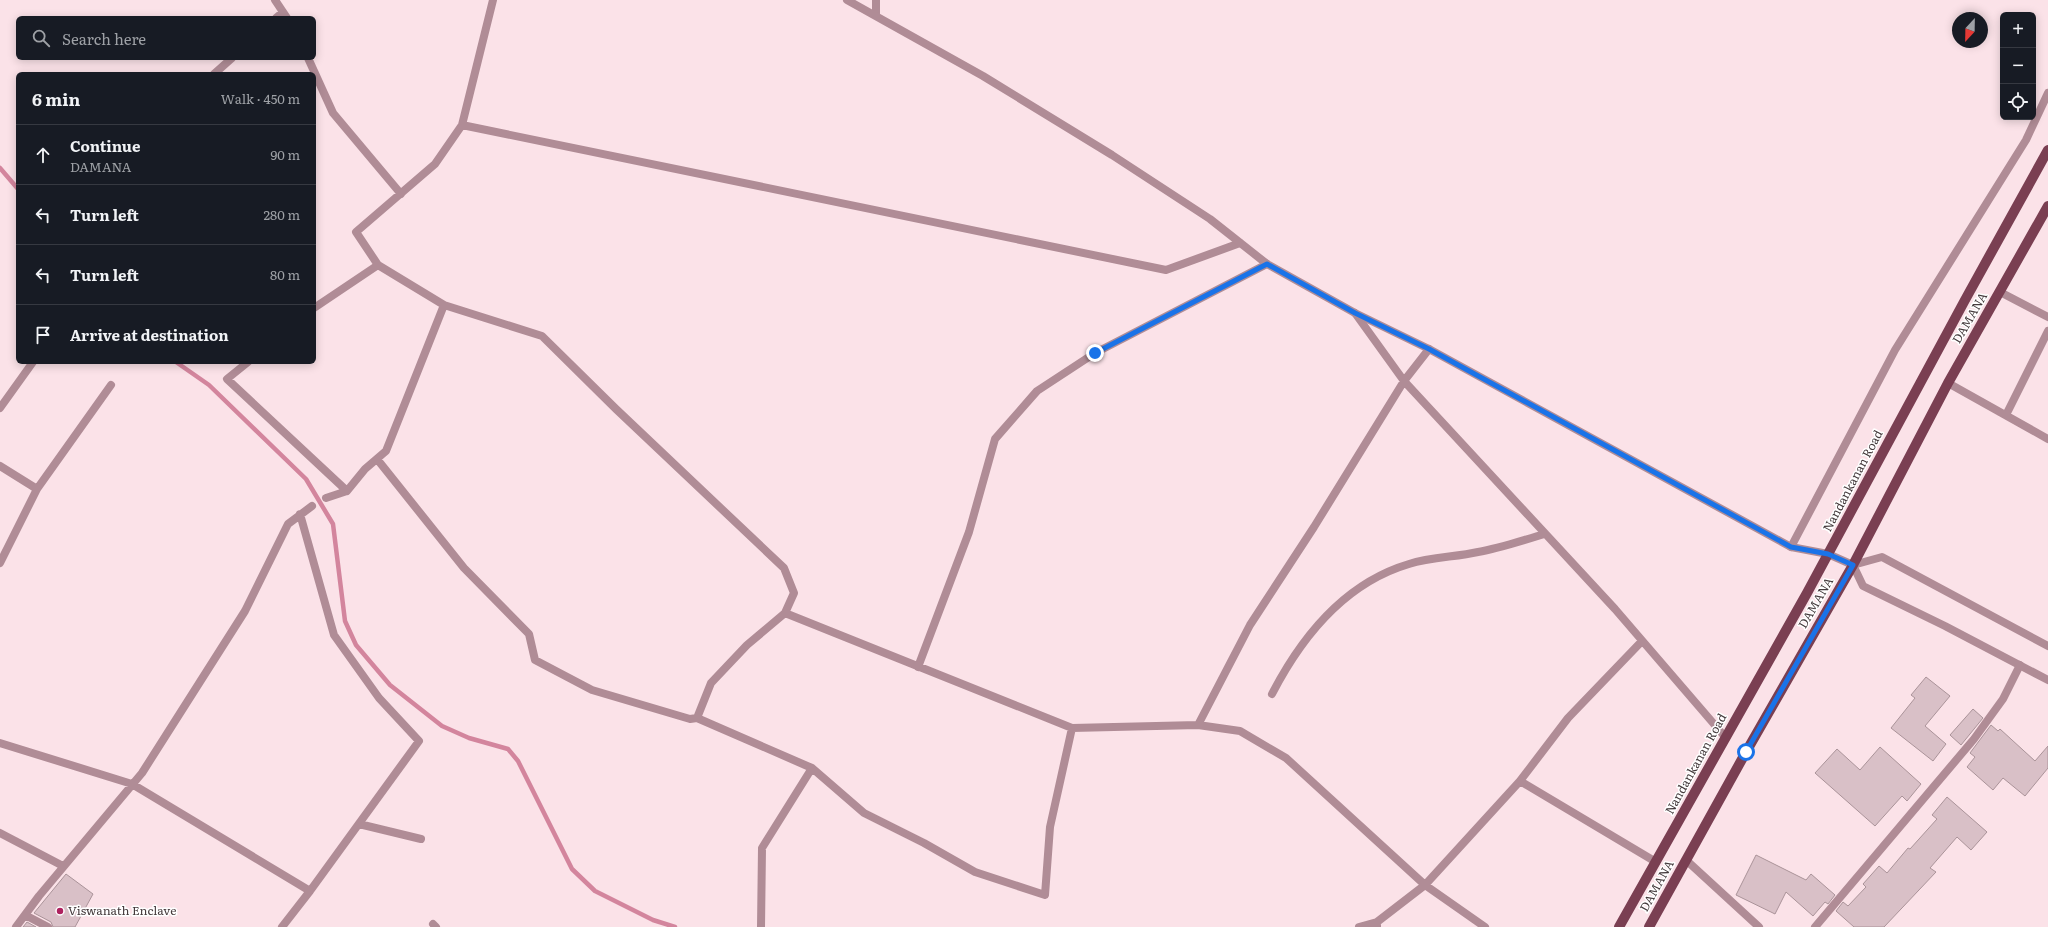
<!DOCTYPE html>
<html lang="en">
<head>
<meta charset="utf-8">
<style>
	:root { --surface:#171b24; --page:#20242c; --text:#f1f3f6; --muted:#9ea1a6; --line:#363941 }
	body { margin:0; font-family:Literata,serif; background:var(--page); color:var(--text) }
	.controls { position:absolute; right:12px; top:12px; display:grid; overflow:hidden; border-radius:6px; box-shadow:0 2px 10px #0003 }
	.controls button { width:36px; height:36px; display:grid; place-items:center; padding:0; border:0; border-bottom:1px solid var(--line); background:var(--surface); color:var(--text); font:20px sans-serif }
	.compass { position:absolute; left:1952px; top:12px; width:36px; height:36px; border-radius:50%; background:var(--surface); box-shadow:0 2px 10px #0003; rotate:202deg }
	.stop { position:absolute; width:12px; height:12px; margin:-9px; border:3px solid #1a73e8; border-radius:50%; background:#fff }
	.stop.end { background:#1a73e8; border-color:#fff; box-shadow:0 1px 4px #0008 }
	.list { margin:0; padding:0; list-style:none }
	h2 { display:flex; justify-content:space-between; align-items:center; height:52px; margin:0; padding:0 16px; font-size:17px }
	h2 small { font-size:13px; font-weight:400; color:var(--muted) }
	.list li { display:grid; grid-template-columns:26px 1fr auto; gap:12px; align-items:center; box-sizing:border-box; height:60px; padding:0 16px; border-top:1px solid var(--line) }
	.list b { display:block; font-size:15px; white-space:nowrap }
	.list p { margin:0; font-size:13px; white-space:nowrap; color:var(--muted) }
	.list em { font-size:13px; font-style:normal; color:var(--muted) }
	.icon { flex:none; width:22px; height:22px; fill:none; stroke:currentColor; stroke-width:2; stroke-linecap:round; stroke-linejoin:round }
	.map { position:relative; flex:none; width:2048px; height:927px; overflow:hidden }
	.search { position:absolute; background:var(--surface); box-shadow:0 2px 10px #0003; left:16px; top:16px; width:300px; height:44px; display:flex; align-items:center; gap:10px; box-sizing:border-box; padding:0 14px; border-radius:6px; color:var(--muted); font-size:15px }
	.panel { position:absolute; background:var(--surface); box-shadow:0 2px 10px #0003; left:16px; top:72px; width:300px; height:292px; border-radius:6px }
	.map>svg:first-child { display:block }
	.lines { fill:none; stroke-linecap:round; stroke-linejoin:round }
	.stream { stroke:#d3859d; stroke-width:4.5 }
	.building { fill:#d9c0c7; stroke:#aa9399 }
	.minor { stroke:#b08c96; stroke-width:8 }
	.tertiary { stroke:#b08c96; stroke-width:8 }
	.primary { stroke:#7a3f52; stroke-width:10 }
	.route { stroke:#1a73e8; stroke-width:5 }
	.poi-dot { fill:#ae225f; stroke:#fff; stroke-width:1.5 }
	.labels { text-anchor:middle; stroke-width:3; stroke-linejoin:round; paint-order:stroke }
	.street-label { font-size:12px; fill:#443a3c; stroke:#fff }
	.poi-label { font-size:12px; fill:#443a3c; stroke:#fff; text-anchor:start }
</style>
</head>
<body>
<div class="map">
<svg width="2048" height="927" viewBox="0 0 2048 927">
	<rect width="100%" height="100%" fill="#fbe2e8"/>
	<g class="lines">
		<path class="stream" d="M 0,168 L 18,189
			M 176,362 L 209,385 L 306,479 L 333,524 L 345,621 L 356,645 L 390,685 L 442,726 L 469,738 L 508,749 L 518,761 L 572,869 L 595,891 L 653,920 L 675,927"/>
	</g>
	<path class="building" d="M 1926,677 L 1950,696 L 1925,726 L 1946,744 L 1933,761 L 1891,728 L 1915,698 L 1911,695 Z
		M 1973,709 L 1983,718 L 1961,745 L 1950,735 Z
		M 1991,725 L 1998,731 L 2000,729 L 2035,761 L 2048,746 L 2048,768 L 2025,796 L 2003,778 L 1993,790 L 1967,767 L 1975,757 L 1970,753 Z
		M 1880,747 L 1921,784 L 1907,801 L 1902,796 L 1875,826 L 1815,773 L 1837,749 L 1860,770 Z
		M 1947,797 L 1987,832 L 1971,850 L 1957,837 L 1930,868 L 1936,872 L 1884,927 L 1854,927 L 1836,911 L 1843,902 L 1848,906 L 1866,887 L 1863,884 L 1879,866 L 1887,873 L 1908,848 L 1910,849 L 1937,819 L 1932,815 Z
		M 1756,855 L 1806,880 L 1811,874 L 1835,895 L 1828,904 L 1825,902 L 1813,916 L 1786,892 L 1775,914 L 1736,895 Z
		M 66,874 L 93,894 L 75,927 L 53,927 L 51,922 L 34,913 Z
		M 27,922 L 36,927 L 23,927 Z"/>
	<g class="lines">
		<path class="minor" d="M 275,0 L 287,18
			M 876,15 L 876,0
			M 276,18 L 283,12
			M 308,58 L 333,113 L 401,194
			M 214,74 L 232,58
			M 462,125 L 1166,270 L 1240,243
			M 2000,292 L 2048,317
			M 314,308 L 378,265
			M 1355,313 L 1404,381 L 1615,609 L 1726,738
			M 248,362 L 227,379 L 347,491
			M 1948,383 L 2048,439
			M 0,408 L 33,362
			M 2006,415 L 2048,331
			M 377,459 L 464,568 L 529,634 L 535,660 L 592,690 L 690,719 L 697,718 L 711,683 L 747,645 L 785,613 L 794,593 L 784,568 L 616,409 L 542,336 L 444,305
			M 0,466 L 37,489
			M 326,498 L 347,491 L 365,469 L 386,451 L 444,305 L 378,265 L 356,232 L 435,164 L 462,125 L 493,0
			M 300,514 L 334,635 L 379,698 L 419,741 L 310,891
			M 1791,547 L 1895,350 L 2026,140 L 2048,93
			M 0,563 L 37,489 L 111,385
			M 785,613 L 1072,728
			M 918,667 L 969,532 L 995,439 L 1037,391 L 1095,353 L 1267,264
			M 1272,694 C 1302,636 1345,583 1409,564 C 1431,557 1456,557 1478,552 C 1501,548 1523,540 1545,534
			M 697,718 L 812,768 L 864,813 L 924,843 L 975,872 L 1045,895 L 1050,827 L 1072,728 L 1198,725 L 1240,731 L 1286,758 L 1425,885 L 1485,927
			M 1198,725 L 1250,625 L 1314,527 L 1404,381 L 1429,349
			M 0,743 L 132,784 L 310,891 L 282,927
			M 1520,781 L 1568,718 L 1642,641
			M 359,824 L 421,839
			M 0,833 L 63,866
			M 1686,860 L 1759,927
			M 25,915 L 48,927
			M 433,924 L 436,927
			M 16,927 L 39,896 L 142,773 L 245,611 L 288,524 L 312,506
			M 761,927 L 762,848 L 812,768
			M 1359,927 L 1377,922
			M 1377,927 L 1377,922 L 1425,885 L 1520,781 L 1656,862
			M 1815,927 L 1974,739 L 2003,699 L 2020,665"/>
		<path class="tertiary" d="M 847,0 L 983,76 L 1112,155 L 1210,219 L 1267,264 L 1355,313 L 1429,349 L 1791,547 L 1828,554 L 1853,565 L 1882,557 L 2048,646
			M 1853,565 L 1863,586 L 1945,626 L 2048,680"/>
		<path class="primary" d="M 1619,927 L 1807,593 L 1965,300 L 2048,150
			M 1649,927 L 1746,752 L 1853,565 L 1948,383 L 2048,206"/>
	</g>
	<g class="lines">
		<path class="route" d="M 1095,353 L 1267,264 L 1355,313 L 1429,349 L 1791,547 L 1828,554 L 1853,565 L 1746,752"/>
	</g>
	<circle class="poi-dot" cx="60" cy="911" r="4"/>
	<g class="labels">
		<g class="street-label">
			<text transform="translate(1970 318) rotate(-60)" y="4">DAMANA</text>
			<text transform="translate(1853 481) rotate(-62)" y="4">Nandankanan Road</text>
			<text transform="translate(1816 603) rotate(-60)" y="4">DAMANA</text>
			<text transform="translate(1696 764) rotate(-61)" y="4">Nandankanan Road</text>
			<text transform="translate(1657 886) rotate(-61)" y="4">DAMANA</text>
		</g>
		<g class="poi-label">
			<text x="68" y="915">Viswanath Enclave</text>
		</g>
	</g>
</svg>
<div class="controls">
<button>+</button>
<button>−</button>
<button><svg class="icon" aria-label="locate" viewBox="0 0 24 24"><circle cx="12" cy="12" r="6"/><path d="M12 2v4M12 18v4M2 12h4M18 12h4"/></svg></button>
</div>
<svg class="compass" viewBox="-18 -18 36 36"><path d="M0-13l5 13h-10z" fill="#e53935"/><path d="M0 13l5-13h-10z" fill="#9ea1a6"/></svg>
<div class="stop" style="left:1746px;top:752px"></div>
<div class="stop end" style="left:1095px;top:353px"></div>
<div class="search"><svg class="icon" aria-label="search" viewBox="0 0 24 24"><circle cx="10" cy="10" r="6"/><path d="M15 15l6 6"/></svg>Search here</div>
<section class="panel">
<h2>6 min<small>Walk · 450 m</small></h2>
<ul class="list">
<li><svg class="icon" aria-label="ahead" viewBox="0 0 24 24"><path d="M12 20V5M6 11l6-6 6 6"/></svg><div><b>Continue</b><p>DAMANA</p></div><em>90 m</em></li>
<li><svg class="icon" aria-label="left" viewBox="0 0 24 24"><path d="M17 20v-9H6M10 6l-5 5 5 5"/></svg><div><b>Turn left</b></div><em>280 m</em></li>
<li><svg class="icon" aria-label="left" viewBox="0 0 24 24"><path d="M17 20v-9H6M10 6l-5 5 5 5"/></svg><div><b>Turn left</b></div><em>80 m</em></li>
<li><svg class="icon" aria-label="arrive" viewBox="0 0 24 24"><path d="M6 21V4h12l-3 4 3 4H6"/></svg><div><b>Arrive at destination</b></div></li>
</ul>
</section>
</div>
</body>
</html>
